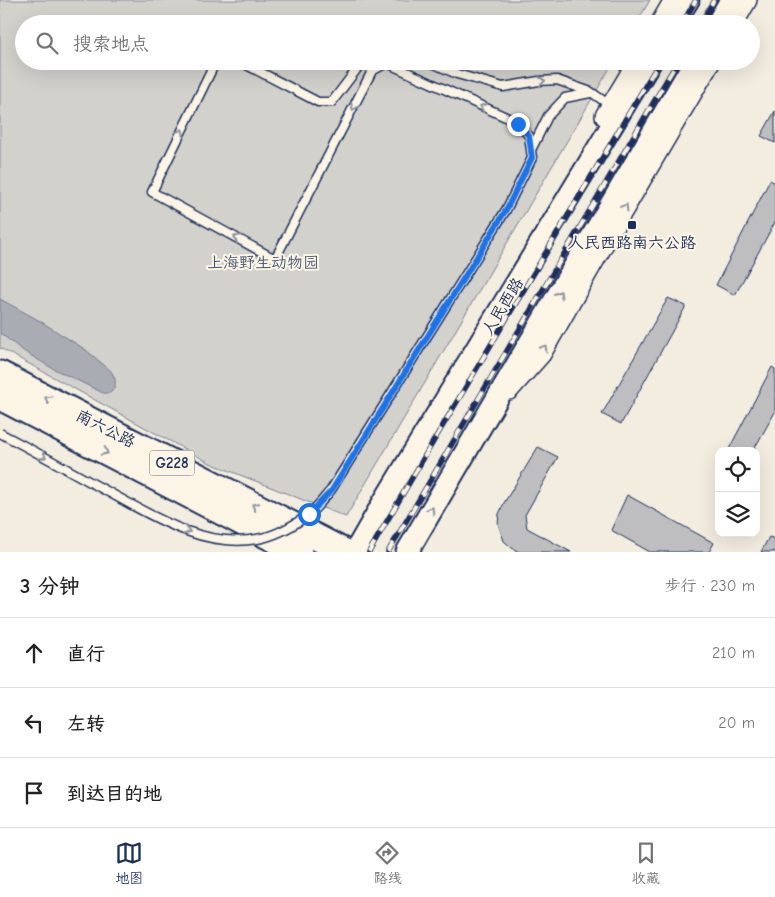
<!DOCTYPE html>
<html lang="zh">
<head>
<meta charset="utf-8">
<style>
	:root { --surface:#fff; --page:#f2f2f2; --text:#222; --muted:#767676; --line:#e0e0e0; --accent:#1b2f5e }
	body { margin:0; font-family:"Comic Neue","LXGW WenKai TC",sans-serif; background:var(--page); color:var(--text) }
	.controls { position:absolute; right:15px; bottom:15px; display:grid; overflow:hidden; border-radius:10px; box-shadow:0 5px 20px #0002 }
	.controls button { width:45px; height:45px; display:grid; place-items:center; padding:0; border:0; border-bottom:1px solid var(--line); background:var(--surface); color:var(--text); font:25px sans-serif }
	.stop { position:absolute; width:15px; height:15px; margin:-11px; border:4px solid #1a73e8; border-radius:50%; background:#fff }
	.stop.end { background:#1a73e8; border-color:#fff; box-shadow:0 1px 5px #0008 }
	.list { margin:0; padding:0; list-style:none }
	h2 { display:flex; justify-content:space-between; align-items:center; height:65px; margin:0; padding:0 20px; font-size:21px }
	h2 small { font-size:16px; font-weight:400; color:var(--muted) }
	.list li { display:grid; grid-template-columns:32px 1fr auto; gap:15px; align-items:center; box-sizing:border-box; height:70px; padding:0 20px; border-top:1px solid var(--line) }
	.list b { display:block; font-size:19px; white-space:nowrap }
	.list em { font-size:16px; font-style:normal; color:var(--muted) }
	.icon { flex:none; width:28px; height:28px; fill:none; stroke:currentColor; stroke-width:2; stroke-linecap:round; stroke-linejoin:round }
	.map { position:relative; flex:none; width:775px; height:552px; overflow:hidden }
	.search { position:absolute; background:var(--surface); box-shadow:0 5px 20px #0002; left:15px; right:15px; top:15px; height:55px; display:flex; align-items:center; gap:12px; box-sizing:border-box; padding:0 18px; border-radius:28px; color:var(--muted); font-size:19px }
	.sheet { height:275px; background:var(--surface) }
	nav { display:flex; justify-content:space-around; align-items:center; box-sizing:border-box; height:70px; border-top:1px solid var(--line); background:var(--surface); font-size:14px; color:var(--muted) }
	nav a { display:grid; justify-items:center; gap:2px }
	nav .on { color:var(--accent) }
	.map>svg:first-child { display:block }
	.green { fill:#d3d1cc; stroke:#778095 }
	.water { fill:#a9acb3; stroke:#707a91 }
	.building { fill:#bebec0; stroke:#1b2f5e }
	.lines { fill:none; stroke-linecap:round; stroke-linejoin:round }
	.service-casing { stroke:#1b2f5e; stroke-width:11 }
	.tertiary-casing { stroke:#1b2f5e; stroke-width:22 }
	.secondary-casing { stroke:#1b2f5e; stroke-width:25 }
	.trunk-casing { stroke:#1b2f5e; stroke-width:29 }
	.service { stroke:#fcf5e5; stroke-width:8 }
	.tertiary { stroke:#fcf5e5; stroke-width:19 }
	.secondary { stroke:#fcf5e5; stroke-width:21 }
	.trunk { stroke:#fcf5e5; stroke-width:25 }
	.rail-casing { stroke:#1b2f5e; stroke-width:5.5 }
	.rail { stroke:#fcf5e5; stroke-width:4; stroke-dasharray:11; stroke-linecap:butt }
	.service-bridge-casing { stroke:#1b2f5e; stroke-width:11; stroke-linecap:butt }
	.service-bridge { stroke:#fcf5e5; stroke-width:8 }
	.oneway { stroke:#8c92a2 }
	.route { stroke:#1a73e8; stroke-width:6 }
	.poi-dot { fill:#1b2f5e; stroke:#fcf5e5; stroke-width:2 }
	.labels { text-anchor:middle; stroke-width:4; stroke-linejoin:round; paint-order:stroke }
	.shield { fill:#fcf5e5; stroke:#5e6a86; stroke-width:1 }
	.shield-label { font-size:15px; font-weight:bold; fill:#1b2f5e }
	.poi-label { font-size:16px; fill:#1b2f5e; stroke:#fcf5e5 }
	.park-label { font-size:16px; fill:#49587a; stroke:#fcf5e5 }
	.street-label { font-size:16px; fill:#1b2f5e; stroke:#fcf5e5 }
</style>
</head>
<body>
<div class="map">
<svg width="775" height="552" viewBox="0 0 775 552">
	<rect width="100%" height="100%" fill="#f3ede0"/>
	<filter id="ink" filterUnits="userSpaceOnUse"><feTurbulence type="fractalNoise" baseFrequency=".02" numOctaves="2"/><feDisplacementMap in="SourceGraphic" scale="10" xChannelSelector="R" yChannelSelector="G"/><feConvolveMatrix kernelMatrix="1 2 1 2 8 2 1 2 1" color-interpolation-filters="sRGB"/></filter>
	<g filter="url(#ink)">
		<path class="green" d="M 0,0 L 650,0 L 636,24 L 24,24 L 24,61 L 614,61 L 346,517 L 210,463 L 0,348 Z"/>
		<path class="water" d="M 0,299 L 40,321 L 86,350 L 111,371 L 115,379 L 115,388 L 110,393 L 103,393 L 50,367 L 22,350 L 0,333 Z"/>
		<path class="building" d="M 775,111 L 775,143 L 761,136 Z
			M 770,180 L 775,183 L 775,222 L 735,295 L 716,285 Z
			M 668,298 L 686,306 L 621,424 L 602,414 Z
			M 772,367 L 775,369 L 775,412 L 753,451 L 728,451 Z
			M 538,447 L 558,457 L 525,515 L 527,528 L 571,552 L 519,552 L 512,548 L 504,541 L 498,524 L 499,514 L 504,503 Z
			M 627,495 L 714,543 L 709,552 L 650,552 L 611,530 Z
			M 769,537 L 775,539 L 775,552 L 761,552 Z"/>
		<g class="lines">
			<defs>
				<path id="service" d="M 216,61 L 152,192 L 275,259 L 372,71 L 387,63 L 519,123 L 529,136 L 532,158 L 506,210
					M 239,61 L 318,102 L 332,102 L 363,61
					M 428,61 L 457,74 L 503,87 L 539,81 L 557,80 L 591,92 L 611,106
					M 531,150 L 548,116 L 565,98 L 590,93"/>
				<path id="tertiary" d="M 660,24 L 674,0
					M 733,24 L 747,0
					M 605,116 L 638,61
					M 509,390 L 541,354 L 618,219 L 711,61"/>
				<path id="secondary" d="M 673,24 L 688,0
					M 717,24 L 731,0
					M 355,552 L 382,505 L 651,61
					M 407,552 L 695,61"/>
				<path id="trunk" d="M 0,374 L 345,552
					M 0,397 L 299,552"/>
			</defs>
			<use href="#service" class="service-casing"/>
			<use href="#tertiary" class="tertiary-casing"/>
			<use href="#secondary" class="secondary-casing"/>
			<use href="#trunk" class="trunk-casing"/>
			<use href="#service" class="service"/>
			<use href="#tertiary" class="tertiary"/>
			<use href="#secondary" class="secondary"/>
			<use href="#trunk" class="trunk"/>
			<defs>
				<path id="rail" d="M 682,24 L 696,0
					M 700,24 L 714,0
					M 369,552 L 430,447 L 660,61
					M 388,552 L 678,61"/>
			</defs>
			<use href="#rail" class="rail-casing"/>
			<use href="#rail" class="rail"/>
			<defs>
				<path id="service-bridge" d="M 0,433 C 34,451 67,469 101,488 C 148,513 200,549 257,539 C 275,536 293,526 308,515 C 317,508 324,498 331,490 L 506,210"/>
			</defs>
			<use href="#service-bridge" class="service-bridge-casing"/>
			<use href="#service-bridge" class="service-bridge"/>
		</g>
		<defs><path id="oneway-chevron" d="M-2-3.5L2.5 0L-2 3.5" fill="none" stroke-width="1.6" stroke-linecap="round" stroke-linejoin="round" transform="scale(1.25)"/></defs>
		<g class="oneway">
			<use href="#oneway-chevron" transform="translate(542 81) rotate(-7)"/>
			<use href="#oneway-chevron" transform="translate(354 107) rotate(117)"/>
			<use href="#oneway-chevron" transform="translate(483 107) rotate(-155)"/>
			<use href="#oneway-chevron" transform="translate(181 132) rotate(-64)"/>
			<use href="#oneway-chevron" transform="translate(625 207) rotate(-59)"/>
			<use href="#oneway-chevron" transform="translate(237 238) rotate(-151)"/>
			<use href="#oneway-chevron" transform="translate(559 294) rotate(-60)"/>
			<use href="#oneway-chevron" transform="translate(544 348) rotate(-59)"/>
			<use href="#oneway-chevron" transform="translate(48 399) rotate(-153)"/>
			<use href="#oneway-chevron" transform="translate(105 452) rotate(27)"/>
			<use href="#oneway-chevron" transform="translate(43 456) rotate(29)"/>
			<use href="#oneway-chevron" transform="translate(255 506) rotate(-153)"/>
			<use href="#oneway-chevron" transform="translate(431 510) rotate(-59)"/>
			<use href="#oneway-chevron" transform="translate(187 531) rotate(17)"/>
		</g>
	</g>
	<g class="lines" filter="url(#ink)">
		<path class="route" d="M 309,514 L 332,490 L 506,210 L 532,158 L 529,136 L 518,124"/>
	</g>
	<rect class="poi-dot" x="627" y="220" width="10" height="10" rx="2.5"/>
	<g class="labels">
		<rect class="shield" x="149.5" y="450.5" width="45" height="25" rx="4"/>
		<g class="shield-label">
			<text x="172" y="468">G228</text>
		</g>
		<g class="poi-label">
			<text x="632" y="248">人民西路南六公路</text>
		</g>
		<g class="park-label">
			<text x="263" y="268">上海野生动物园</text>
		</g>
		<g class="street-label">
			<text transform="translate(502 306) rotate(-59)" y="6">人民西路</text>
			<text transform="translate(106 428) rotate(27)" y="6">南六公路</text>
		</g>
	</g>
</svg>
<div class="controls">
<button><svg class="icon" aria-label="locate" viewBox="0 0 24 24"><circle cx="12" cy="12" r="6"/><path d="M12 2v4M12 18v4M2 12h4M18 12h4"/></svg></button>
<button><svg class="icon" aria-label="layers" viewBox="0 0 24 24"><path d="M12 4l9 5-9 5-9-5zM3 14l9 5 9-5"/></svg></button>
</div>
<div class="stop" style="left:309px;top:514px"></div>
<div class="stop end" style="left:518px;top:124px"></div>
<div class="search"><svg class="icon" aria-label="search" viewBox="0 0 24 24"><circle cx="10" cy="10" r="6"/><path d="M15 15l6 6"/></svg>搜索地点</div>
</div>
<section class="sheet">
<h2>3 分钟<small>步行 · 230 m</small></h2>
<ul class="list">
<li><svg class="icon" aria-label="ahead" viewBox="0 0 24 24"><path d="M12 20V5M6 11l6-6 6 6"/></svg><div><b>直行</b></div><em>210 m</em></li>
<li><svg class="icon" aria-label="left" viewBox="0 0 24 24"><path d="M17 20v-9H6M10 6l-5 5 5 5"/></svg><div><b>左转</b></div><em>20 m</em></li>
<li><svg class="icon" aria-label="arrive" viewBox="0 0 24 24"><path d="M6 21V4h12l-3 4 3 4H6"/></svg><div><b>到达目的地</b></div></li>
</ul>
</section>
<nav>
<a class="on"><svg class="icon" aria-label="map" viewBox="0 0 24 24"><path d="M3 6l6-2 6 2 6-2v14l-6 2-6-2-6 2zM9 4v14M15 6v14"/></svg>地图</a>
<a><svg class="icon" aria-label="directions" viewBox="0 0 24 24"><path d="M12 3l9 9-9 9-9-9zM9 14v-3h6M13 9l2 2-2 2"/></svg>路线</a>
<a><svg class="icon" aria-label="saved" viewBox="0 0 24 24"><path d="M7 4h10v16l-5-4-5 4z"/></svg>收藏</a>
</nav>
</body>
</html>
